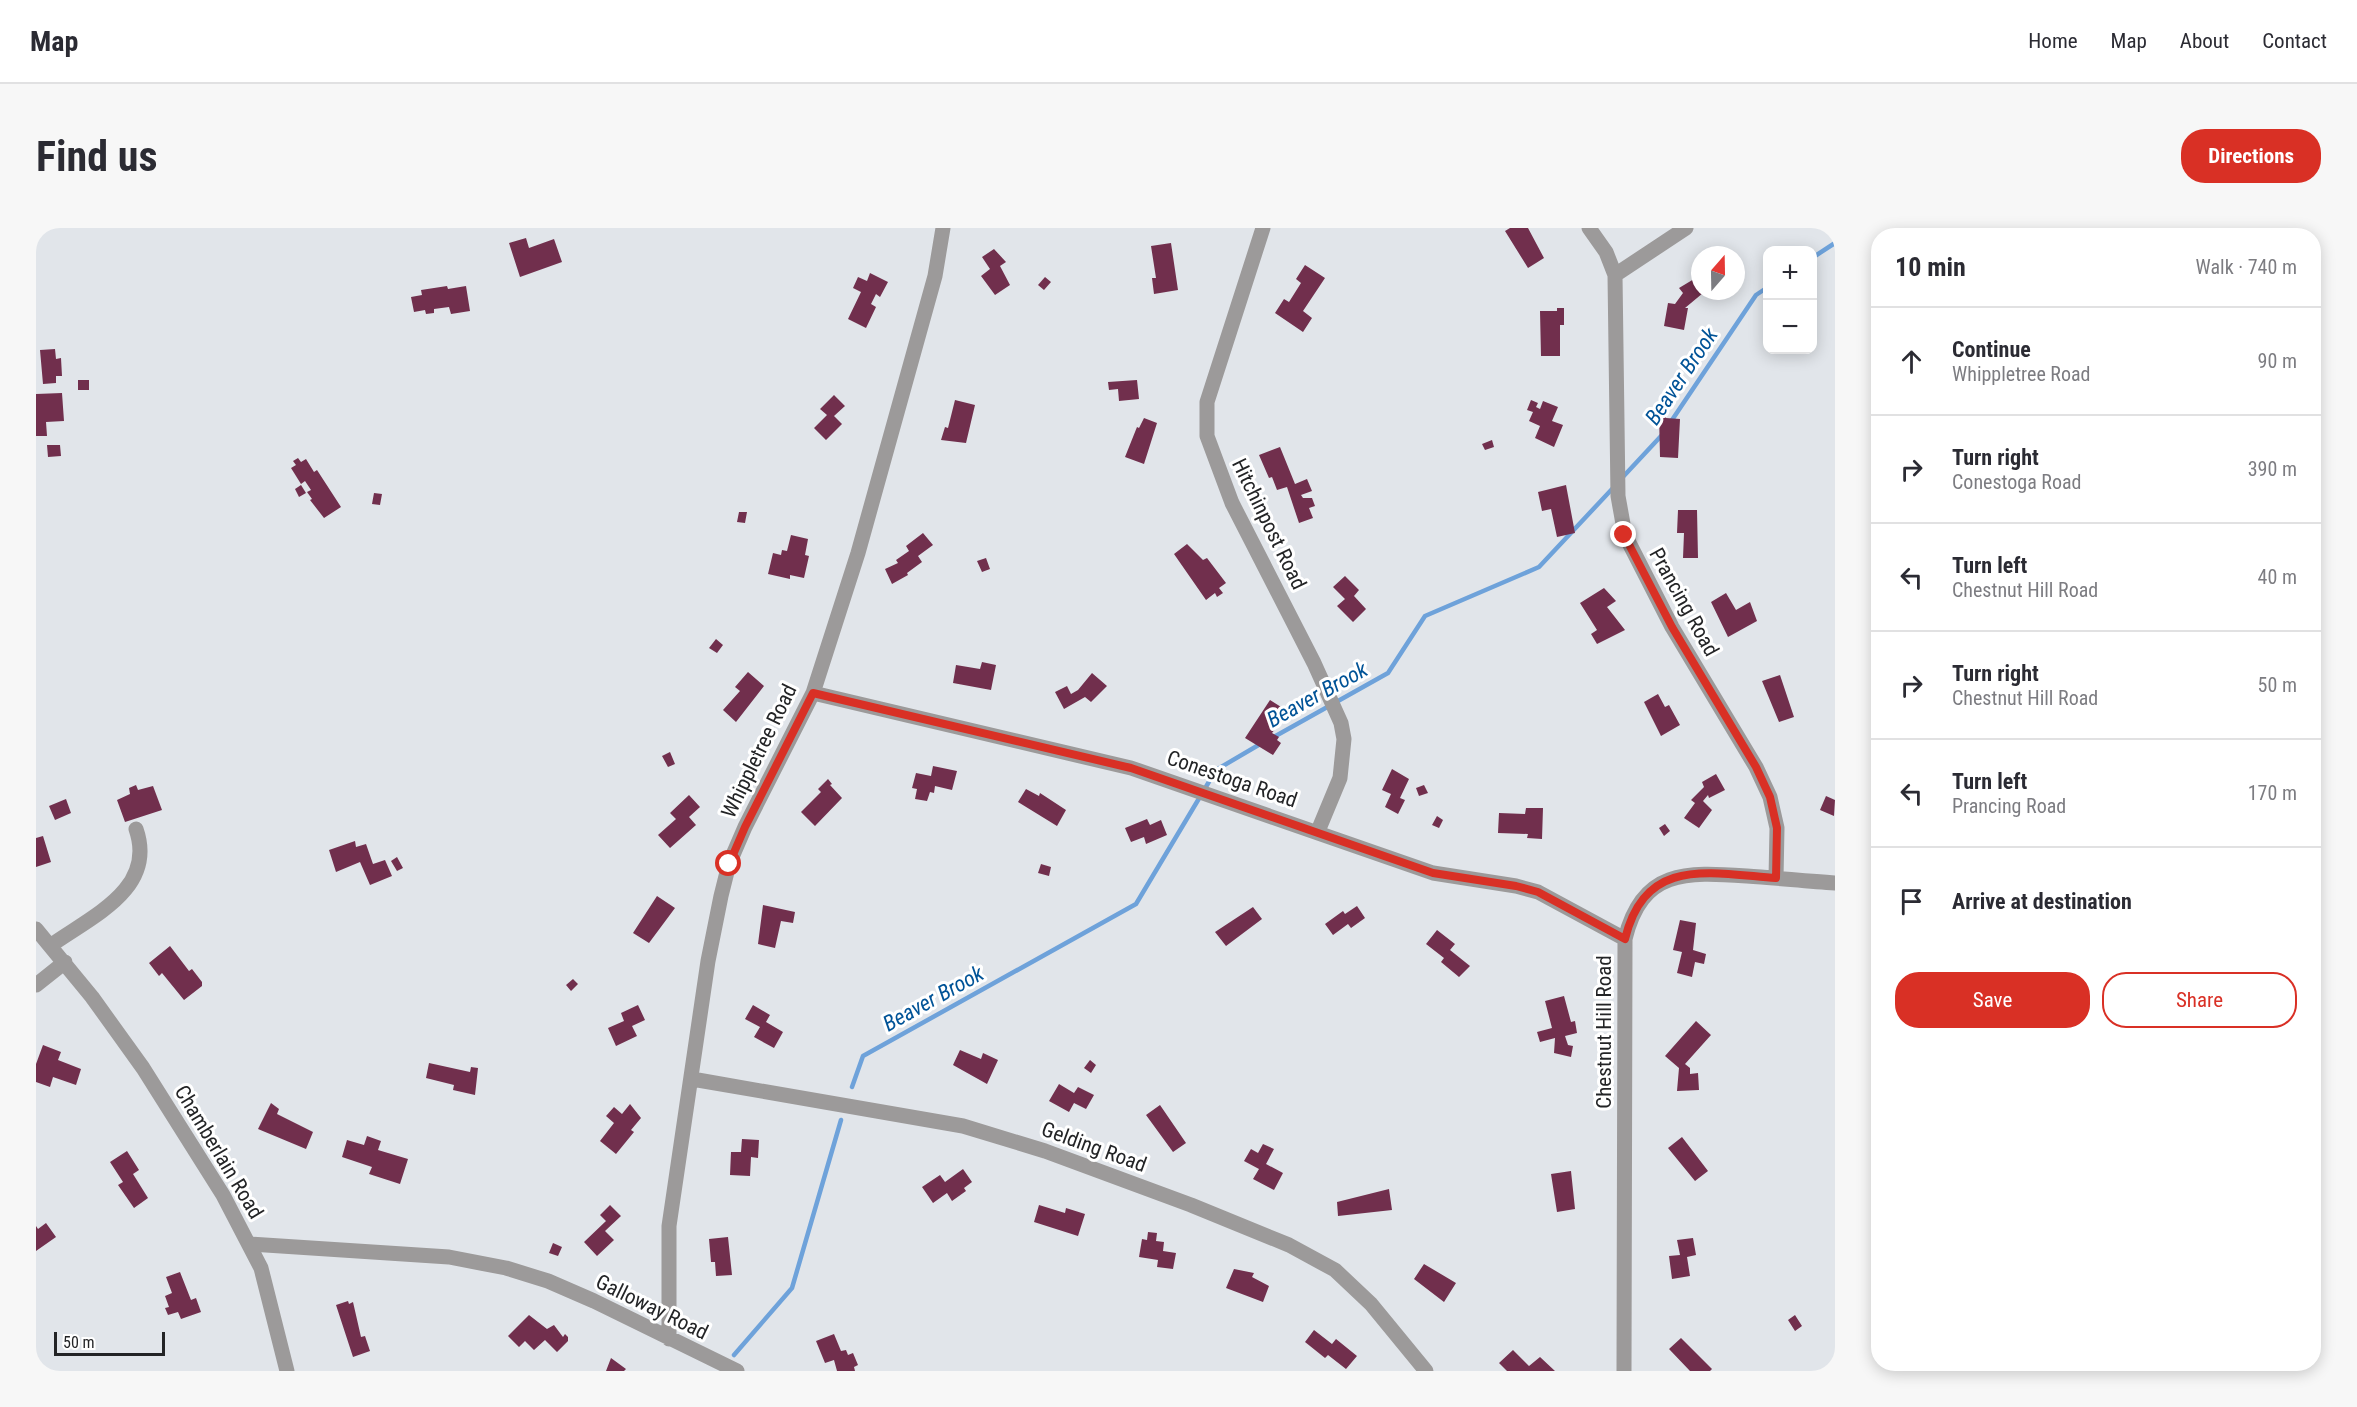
<!DOCTYPE html>
<html lang="en">
<head>
<meta charset="utf-8">
<style>
	:root { --surface:#fff; --page:#f7f7f7; --text:#2b2b33; --muted:#7c7c81; --line:#e1e1e2; --accent:#d93025 }
	body { margin:0; font-family:"Roboto Condensed",sans-serif; background:var(--page); color:var(--text) }
	.controls { position:absolute; right:18px; top:18px; display:grid; overflow:hidden; border-radius:12px; box-shadow:0 3px 15px #0003 }
	.controls button { width:54px; height:54px; display:grid; place-items:center; padding:0; border:0; border-bottom:2px solid var(--line); background:var(--surface); color:var(--text); font:30px sans-serif }
	.compass { position:absolute; left:1655px; top:18px; width:54px; height:54px; border-radius:50%; background:var(--surface); box-shadow:0 3px 15px #0003; rotate:20deg }
	.scale { position:absolute; left:18px; bottom:15px; width:111px; box-sizing:border-box; padding-left:6px; border:3px solid #232426; border-top:0; font-size:16px; line-height:21px; white-space:nowrap; color:#232426; -webkit-text-stroke:4px #fff; paint-order:stroke }
	.stop { position:absolute; width:18px; height:18px; margin:-14px; border:4px solid #d93025; border-radius:50%; background:#fff }
	.stop.end { background:#d93025; border-color:#fff; box-shadow:0 2px 6px #0008 }
	.list { margin:0; padding:0; list-style:none }
	h2 { display:flex; justify-content:space-between; align-items:center; height:78px; margin:0; padding:0 24px; font-size:26px }
	h2 small { font-size:20px; font-weight:400; color:var(--muted) }
	.list li { display:grid; grid-template-columns:39px 1fr auto; gap:18px; align-items:center; box-sizing:border-box; height:108px; padding:0 24px; border-top:2px solid var(--line) }
	.list b { display:block; font-size:22px; white-space:nowrap }
	.list p { margin:0; font-size:20px; white-space:nowrap; color:var(--muted) }
	.list em { font-size:20px; font-style:normal; color:var(--muted) }
	.actions { display:flex; gap:12px; padding:18px 24px }
	.actions a { flex:1; padding:14px 0; border:2px solid var(--accent); border-radius:24px; text-align:center; font-size:21px; color:var(--accent) }
	.actions .main { background:var(--accent); color:#fff }
	.icon { flex:none; width:33px; height:33px; fill:none; stroke:currentColor; stroke-width:2; stroke-linecap:round; stroke-linejoin:round }
	.map { position:relative; flex:none; width:1799px; height:1143px; overflow:hidden; border-radius:24px }
	header { display:flex; align-items:center; gap:36px; box-sizing:border-box; height:84px; padding:0 30px; background:var(--surface); border-bottom:2px solid var(--line) }
	header strong { font-size:28px }
	nav { display:flex; gap:33px; margin-inline-start:auto; font-size:21px }
	.intro { display:flex; align-items:center; justify-content:space-between; box-sizing:border-box; height:144px; padding:0 36px }
	h1 { margin:0; font-size:42px }
	.button { padding:15px 27px; border-radius:24px; background:var(--accent); color:#fff; font-size:21px; font-weight:700 }
	main { display:flex; gap:36px; padding:0 36px }
	aside { flex:1; background:var(--surface); border-radius:24px; box-shadow:0 3px 15px #0003 }
	.map>svg:first-child { display:block }
	.lines { fill:none; stroke-linecap:round; stroke-linejoin:round }
	.stream { stroke:#6ea2da; stroke-width:4.5 }
	.building { fill:#712f4d }
	.minor { stroke:#9c9a9a; stroke-width:15 }
	.route { stroke:#d93025; stroke-width:8 }
	.labels { text-anchor:middle; stroke-width:6; stroke-linejoin:round; paint-order:stroke }
	.street-label { font-size:21px; fill:#232426; stroke:#fff }
	.water-label { font-size:22px; font-style:italic; fill:#005397; stroke:#fff }
</style>
</head>
<body>
<header>
<strong>Map</strong>
<nav><a>Home</a><a>Map</a><a>About</a><a>Contact</a></nav>
</header>
<div class="intro"><h1>Find us</h1><a class="button">Directions</a></div>
<main>
<div class="map">
<svg width="1799" height="1143" viewBox="0 0 1799 1143">
	<rect width="100%" height="100%" fill="#e1e5ea"/>
	<g class="lines">
		<path class="stream" d="M 1776,30 L 1799,15
			M 1634,195 L 1720,67 L 1732,59
			M 1585,251 L 1626,207
			M 1236,510 L 1352,445 L 1389,388 L 1503,339 L 1577,260
			M 816,859 L 827,828 L 1100,676 L 1180,542 L 1226,515
			M 698,1127 L 756,1060 L 805,892"/>
	</g>
	<path class="building" d="M 1474,0 L 1492,0 L 1508,30 L 1492,40 L 1469,3 Z
		M 490,10 L 493,20 L 518,11 L 526,34 L 484,49 L 473,15 Z
		M 1135,15 L 1142,62 L 1118,66 L 1116,50 L 1120,50 L 1115,18 Z
		M 958,21 L 970,34 L 964,38 L 974,57 L 959,67 L 945,48 L 954,41 L 946,29 Z
		M 1269,37 L 1289,50 L 1267,83 L 1276,90 L 1267,104 L 1239,85 L 1248,71 L 1253,74 L 1265,55 L 1260,51 Z
		M 834,45 L 852,54 L 844,69 L 840,66 L 835,76 L 840,79 L 830,100 L 812,91 L 825,64 L 817,60 L 822,49 L 831,53 Z
		M 1009,49 L 1015,54 L 1008,62 L 1002,57 Z
		M 1658,51 L 1667,65 L 1649,80 L 1652,80 L 1648,102 L 1628,98 L 1632,75 L 1639,76 L 1647,65 L 1643,60 Z
		M 411,58 L 412,61 L 430,58 L 434,83 L 415,86 L 413,79 L 398,81 L 398,85 L 390,86 L 389,82 L 378,84 L 375,69 L 386,67 L 385,62 Z
		M 1521,80 L 1528,80 L 1528,97 L 1524,97 L 1524,128 L 1505,128 L 1504,83 L 1521,83 Z
		M 19,121 L 20,131 L 25,130 L 26,148 L 20,148 L 20,155 L 7,156 L 4,122 Z
		M 42,152 L 53,152 L 53,162 L 42,162 Z
		M 1101,152 L 1103,171 L 1083,173 L 1082,161 L 1073,162 L 1072,154 Z
		M 26,165 L 28,193 L 10,194 L 11,208 L 0,208 L 0,166 Z
		M 798,167 L 809,178 L 798,188 L 806,196 L 790,212 L 778,200 L 791,187 L 784,181 Z
		M 919,172 L 939,177 L 930,215 L 905,212 L 909,199 L 912,200 Z
		M 1495,172 L 1502,175 L 1500,179 L 1504,181 L 1507,173 L 1522,179 L 1516,193 L 1527,197 L 1518,219 L 1499,210 L 1504,198 L 1493,193 L 1497,184 L 1491,182 Z
		M 1623,186 L 1630,186 L 1630,190 L 1644,191 L 1642,230 L 1624,229 Z
		M 1108,190 L 1121,195 L 1108,236 L 1089,229 L 1101,199 L 1103,200 Z
		M 1456,212 L 1458,219 L 1449,222 L 1446,216 Z
		M 11,217 L 24,217 L 25,228 L 12,229 Z
		M 1244,219 L 1259,256 L 1271,251 L 1276,263 L 1265,267 L 1267,270 L 1276,270 L 1279,278 L 1273,280 L 1277,290 L 1263,295 L 1251,259 L 1241,262 L 1236,249 L 1233,250 L 1223,227 Z
		M 262,230 L 265,234 L 270,231 L 278,244 L 281,242 L 305,279 L 288,290 L 274,272 L 276,271 L 271,264 L 275,262 L 269,253 L 265,256 L 255,240 L 260,237 L 257,233 Z
		M 265,257 L 270,265 L 263,269 L 259,261 Z
		M 1530,257 L 1539,305 L 1521,309 L 1515,281 L 1506,283 L 1502,264 Z
		M 338,265 L 346,266 L 344,277 L 336,276 Z
		M 1642,282 L 1661,282 L 1662,330 L 1647,330 L 1648,305 L 1641,305 Z
		M 703,284 L 711,284 L 709,295 L 701,294 Z
		M 887,305 L 897,317 L 882,328 L 886,334 L 871,345 L 872,347 L 856,356 L 849,341 L 862,335 L 860,332 L 873,323 L 870,318 Z
		M 755,307 L 772,311 L 769,327 L 773,328 L 768,350 L 754,347 L 754,351 L 732,346 L 737,325 L 745,327 L 746,322 L 751,323 Z
		M 1151,316 L 1167,332 L 1171,330 L 1190,355 L 1183,360 L 1187,365 L 1181,369 L 1179,365 L 1170,372 L 1138,326 Z
		M 950,330 L 954,341 L 946,344 L 941,333 Z
		M 1309,348 L 1323,362 L 1318,368 L 1330,381 L 1317,394 L 1301,378 L 1309,371 L 1297,359 Z
		M 1568,360 L 1580,373 L 1571,379 L 1589,402 L 1561,416 L 1555,406 L 1561,402 L 1544,375 Z
		M 1690,365 L 1700,382 L 1714,374 L 1721,393 L 1692,409 L 1675,374 Z
		M 680,411 L 687,417 L 681,425 L 673,420 Z
		M 946,434 L 960,437 L 955,462 L 917,455 L 920,437 L 944,441 Z
		M 712,444 L 728,458 L 700,494 L 687,482 L 704,463 L 699,459 Z
		M 1056,445 L 1071,458 L 1055,474 L 1049,469 L 1028,481 L 1019,464 L 1031,458 L 1035,466 L 1042,462 Z
		M 1744,447 L 1758,489 L 1743,494 L 1726,453 Z
		M 1622,466 L 1629,479 L 1633,477 L 1644,497 L 1625,508 L 1608,474 Z
		M 1234,472 L 1253,484 L 1236,505 L 1243,509 L 1241,512 L 1245,515 L 1237,527 L 1209,510 Z
		M 634,524 L 639,536 L 632,539 L 626,528 Z
		M 897,538 L 921,543 L 916,562 L 899,558 L 898,565 L 894,564 L 891,573 L 879,571 L 881,561 L 876,560 L 880,545 L 895,548 Z
		M 1356,541 L 1373,551 L 1364,570 L 1369,572 L 1362,586 L 1349,579 L 1355,566 L 1346,562 Z
		M 1680,546 L 1689,562 L 1673,570 L 1672,567 L 1667,573 L 1676,582 L 1663,600 L 1648,590 L 1659,575 L 1655,572 L 1668,559 L 1666,554 Z
		M 792,551 L 796,556 L 794,557 L 806,570 L 779,598 L 765,584 L 785,564 L 782,561 Z
		M 100,557 L 102,562 L 117,558 L 126,582 L 89,594 L 81,572 L 94,566 L 93,560 Z
		M 1388,557 L 1392,565 L 1383,568 L 1380,560 Z
		M 990,561 L 1003,568 L 1004,565 L 1030,582 L 1021,598 L 982,574 Z
		M 653,567 L 664,579 L 653,589 L 660,597 L 634,620 L 622,607 L 640,591 L 634,585 Z
		M 1790,568 L 1799,572 L 1798,588 L 1784,582 Z
		M 30,571 L 35,585 L 19,592 L 13,578 Z
		M 1490,580 L 1507,580 L 1506,611 L 1491,610 L 1492,606 L 1462,605 L 1463,585 L 1489,586 Z
		M 1401,588 L 1407,592 L 1403,600 L 1396,597 Z
		M 1111,591 L 1114,597 L 1125,592 L 1131,607 L 1110,616 L 1108,609 L 1095,614 L 1089,600 Z
		M 1629,596 L 1634,603 L 1628,608 L 1623,600 Z
		M 7,608 L 15,634 L 0,639 L 0,610 Z
		M 319,613 L 320,619 L 330,616 L 337,636 L 349,632 L 356,648 L 334,657 L 324,634 L 300,644 L 293,622 Z
		M 361,629 L 367,640 L 361,643 L 355,633 Z
		M 1005,636 L 1015,639 L 1013,648 L 1002,645 Z
		M 621,668 L 639,680 L 613,715 L 597,705 Z
		M 727,677 L 759,684 L 757,695 L 745,693 L 739,720 L 722,716 Z
		M 1321,678 L 1329,690 L 1315,700 L 1312,696 L 1297,707 L 1289,696 L 1307,683 L 1309,686 Z
		M 1217,679 L 1226,691 L 1190,718 L 1179,704 Z
		M 1644,692 L 1660,695 L 1657,722 L 1670,726 L 1668,736 L 1659,734 L 1656,749 L 1641,745 L 1646,724 L 1637,722 Z
		M 1401,702 L 1419,716 L 1414,722 L 1434,738 L 1423,749 L 1405,734 L 1408,730 L 1390,716 Z
		M 134,718 L 153,743 L 156,741 L 166,754 L 166,758 L 148,772 L 126,745 L 123,748 L 113,735 Z
		M 537,751 L 542,756 L 535,763 L 530,757 Z
		M 1528,768 L 1535,794 L 1539,793 L 1541,805 L 1529,808 L 1532,817 L 1537,818 L 1535,829 L 1518,825 L 1519,810 L 1504,814 L 1501,804 L 1516,800 L 1509,773 Z
		M 602,777 L 609,792 L 596,798 L 601,808 L 580,818 L 572,800 L 588,793 L 585,785 Z
		M 717,777 L 734,787 L 730,794 L 747,804 L 738,820 L 718,809 L 724,799 L 709,791 Z
		M 1660,793 L 1675,807 L 1649,836 L 1654,840 L 1654,846 L 1662,845 L 1663,862 L 1641,863 L 1643,840 L 1629,828 Z
		M 7,817 L 25,824 L 22,832 L 45,841 L 40,857 L 17,849 L 14,859 L 0,854 L 0,836 Z
		M 924,822 L 945,831 L 947,825 L 962,832 L 951,856 L 917,837 Z
		M 1054,832 L 1060,837 L 1055,845 L 1048,840 Z
		M 393,835 L 434,844 L 435,839 L 442,840 L 439,867 L 417,862 L 418,857 L 390,850 Z
		M 1023,856 L 1038,865 L 1042,859 L 1058,867 L 1050,881 L 1038,875 L 1033,884 L 1013,873 Z
		M 235,875 L 243,881 L 241,886 L 277,904 L 270,921 L 222,901 Z
		M 594,876 L 605,890 L 595,902 L 598,904 L 580,926 L 564,913 L 578,895 L 570,888 L 578,879 L 586,886 Z
		M 1124,877 L 1150,915 L 1137,924 L 1110,887 Z
		M 331,908 L 345,913 L 342,922 L 372,931 L 364,956 L 333,946 L 336,939 L 306,929 L 311,912 L 328,917 Z
		M 1646,909 L 1672,943 L 1659,953 L 1632,920 Z
		M 706,911 L 723,912 L 722,930 L 715,929 L 714,948 L 694,947 L 695,924 L 705,924 Z
		M 1227,916 L 1238,921 L 1230,936 L 1247,945 L 1238,962 L 1217,951 L 1223,941 L 1208,933 L 1215,921 L 1222,925 Z
		M 91,923 L 103,942 L 97,946 L 112,970 L 98,980 L 82,957 L 87,954 L 74,934 Z
		M 927,941 L 936,954 L 928,960 L 930,963 L 916,973 L 911,965 L 897,975 L 886,959 L 904,947 L 909,954 Z
		M 1535,943 L 1539,981 L 1521,984 L 1515,946 Z
		M 1353,961 L 1356,982 L 1302,988 L 1301,974 Z
		M 574,977 L 585,988 L 569,1003 L 578,1012 L 561,1028 L 548,1014 L 570,993 L 564,987 Z
		M 1003,977 L 1029,985 L 1030,980 L 1049,986 L 1042,1008 L 998,994 Z
		M 10,995 L 20,1009 L 0,1023 L 0,998 L 2,1001 Z
		M 1112,1004 L 1121,1005 L 1120,1013 L 1128,1014 L 1127,1023 L 1140,1025 L 1137,1041 L 1121,1039 L 1122,1032 L 1103,1029 L 1106,1011 L 1111,1012 Z
		M 692,1009 L 696,1047 L 680,1048 L 679,1034 L 675,1034 L 673,1011 Z
		M 1657,1010 L 1660,1027 L 1651,1029 L 1654,1048 L 1636,1051 L 1633,1028 L 1644,1027 L 1641,1012 Z
		M 517,1015 L 526,1019 L 522,1028 L 513,1025 Z
		M 1388,1036 L 1420,1055 L 1408,1074 L 1378,1051 Z
		M 1198,1041 L 1218,1045 L 1216,1049 L 1233,1058 L 1227,1074 L 1190,1060 Z
		M 144,1044 L 155,1072 L 160,1070 L 165,1084 L 145,1091 L 142,1084 L 132,1087 L 129,1080 L 133,1079 L 129,1068 L 136,1065 L 130,1049 Z
		M 312,1073 L 313,1076 L 317,1074 L 325,1109 L 329,1108 L 334,1123 L 317,1129 L 300,1077 Z
		M 493,1087 L 511,1101 L 518,1097 L 527,1109 L 529,1106 L 532,1109 L 532,1113 L 521,1124 L 509,1112 L 498,1122 L 489,1113 L 483,1119 L 472,1108 Z
		M 1759,1087 L 1766,1098 L 1759,1103 L 1752,1092 Z
		M 1278,1102 L 1296,1116 L 1300,1111 L 1321,1128 L 1310,1141 L 1292,1127 L 1289,1130 L 1269,1114 Z
		M 798,1106 L 805,1123 L 810,1122 L 812,1127 L 817,1125 L 822,1137 L 818,1139 L 819,1143 L 801,1143 L 798,1132 L 789,1135 L 780,1113 Z
		M 1645,1110 L 1676,1141 L 1674,1143 L 1654,1143 L 1633,1121 Z
		M 1477,1122 L 1493,1138 L 1504,1129 L 1519,1143 L 1471,1143 L 1463,1135 Z
		M 575,1130 L 590,1141 L 588,1143 L 570,1143 Z"/>
	<g class="lines">
		<path class="minor" d="M 1227,0 L 1171,174 L 1171,208 L 1196,275 L 1278,435 L 1305,495 L 1308,511 L 1304,550 L 1282,603
			M 1553,0 L 1570,24 L 1579,47 L 1582,268 L 1589,307 L 1636,399 L 1720,539 L 1734,569 L 1741,600 L 1740,650
			M 1579,47 L 1650,0
			M 777,465 L 1095,540 L 1397,645 L 1480,658 L 1502,664 L 1589,711
			M 0,701 L 56,769 L 107,840 L 187,967 L 225,1040 L 251,1143
			M 14,718 C 56,688 121,661 100,601
			M 0,757 L 29,734
			M 656,851 L 927,898 L 1009,923 L 1155,977 L 1253,1017 L 1299,1042 L 1335,1076 L 1390,1143
			M 214,1016 L 413,1029 L 470,1040 L 512,1053 L 558,1073 L 701,1143
			M 633,1111 L 633,998 L 672,733 L 685,668 L 693,636 L 709,599 L 777,465 L 822,325 L 899,48 L 907,0
			M 1588,1143 L 1589,711 C 1606,641 1650,644 1711,648 C 1740,650 1770,653 1799,655"/>
	</g>
	<g class="lines">
		<path class="route" d="M 693,636 L 709,599 L 777,465 L 1095,540 L 1397,645 L 1480,658 L 1502,664 L 1589,711 C 1609,628 1673,645 1740,650 L 1741,600 L 1734,569 L 1720,539 L 1636,399 L 1588,307"/>
	</g>
	<g class="labels">
		<g class="street-label">
			<text transform="translate(1233 296) rotate(64)" y="7">Hitchinpost Road</text>
			<text transform="translate(1648 374) rotate(61)" y="7">Prancing Road</text>
			<text transform="translate(723 523) rotate(-64)" y="7">Whippletree Road</text>
			<text transform="translate(1196 551) rotate(19)" y="7">Conestoga Road</text>
			<text transform="translate(1568 804) rotate(-90)" y="7">Chestnut Hill Road</text>
			<text transform="translate(1058 919) rotate(20)" y="7">Gelding Road</text>
			<text transform="translate(183 924) rotate(59)" y="7">Chamberlain Road</text>
			<text transform="translate(616 1079) rotate(26)" y="7">Galloway Road</text>
		</g>
		<g class="water-label">
			<text transform="translate(1645 148) rotate(-56)" y="8">Beaver Brook</text>
			<text transform="translate(1281 466) rotate(-29)" y="8">Beaver Brook</text>
			<text transform="translate(897 770) rotate(-29)" y="8">Beaver Brook</text>
		</g>
	</g>
</svg>
<div class="controls">
<button>+</button>
<button>−</button>
</div>
<svg class="compass" viewBox="-18 -18 36 36"><path d="M0-13l5 13h-10z" fill="#e53935"/><path d="M0 13l5-13h-10z" fill="#7c7c81"/></svg>
<div class="scale">50 m</div>
<div class="stop" style="left:693px;top:636px"></div>
<div class="stop end" style="left:1588px;top:307px"></div>
</div>
<aside>
<h2>10 min<small>Walk · 740 m</small></h2>
<ul class="list">
<li><svg class="icon" aria-label="ahead" viewBox="0 0 24 24"><path d="M12 20V5M6 11l6-6 6 6"/></svg><div><b>Continue</b><p>Whippletree Road</p></div><em>90 m</em></li>
<li><svg class="icon" aria-label="right" viewBox="0 0 24 24"><path d="M7 20v-9h11M14 6l5 5-5 5"/></svg><div><b>Turn right</b><p>Conestoga Road</p></div><em>390 m</em></li>
<li><svg class="icon" aria-label="left" viewBox="0 0 24 24"><path d="M17 20v-9H6M10 6l-5 5 5 5"/></svg><div><b>Turn left</b><p>Chestnut Hill Road</p></div><em>40 m</em></li>
<li><svg class="icon" aria-label="right" viewBox="0 0 24 24"><path d="M7 20v-9h11M14 6l5 5-5 5"/></svg><div><b>Turn right</b><p>Chestnut Hill Road</p></div><em>50 m</em></li>
<li><svg class="icon" aria-label="left" viewBox="0 0 24 24"><path d="M17 20v-9H6M10 6l-5 5 5 5"/></svg><div><b>Turn left</b><p>Prancing Road</p></div><em>170 m</em></li>
<li><svg class="icon" aria-label="arrive" viewBox="0 0 24 24"><path d="M6 21V4h12l-3 4 3 4H6"/></svg><div><b>Arrive at destination</b></div></li>
</ul>
<div class="actions"><a class="main">Save</a><a>Share</a></div>
</aside>
</main>
</body>
</html>
